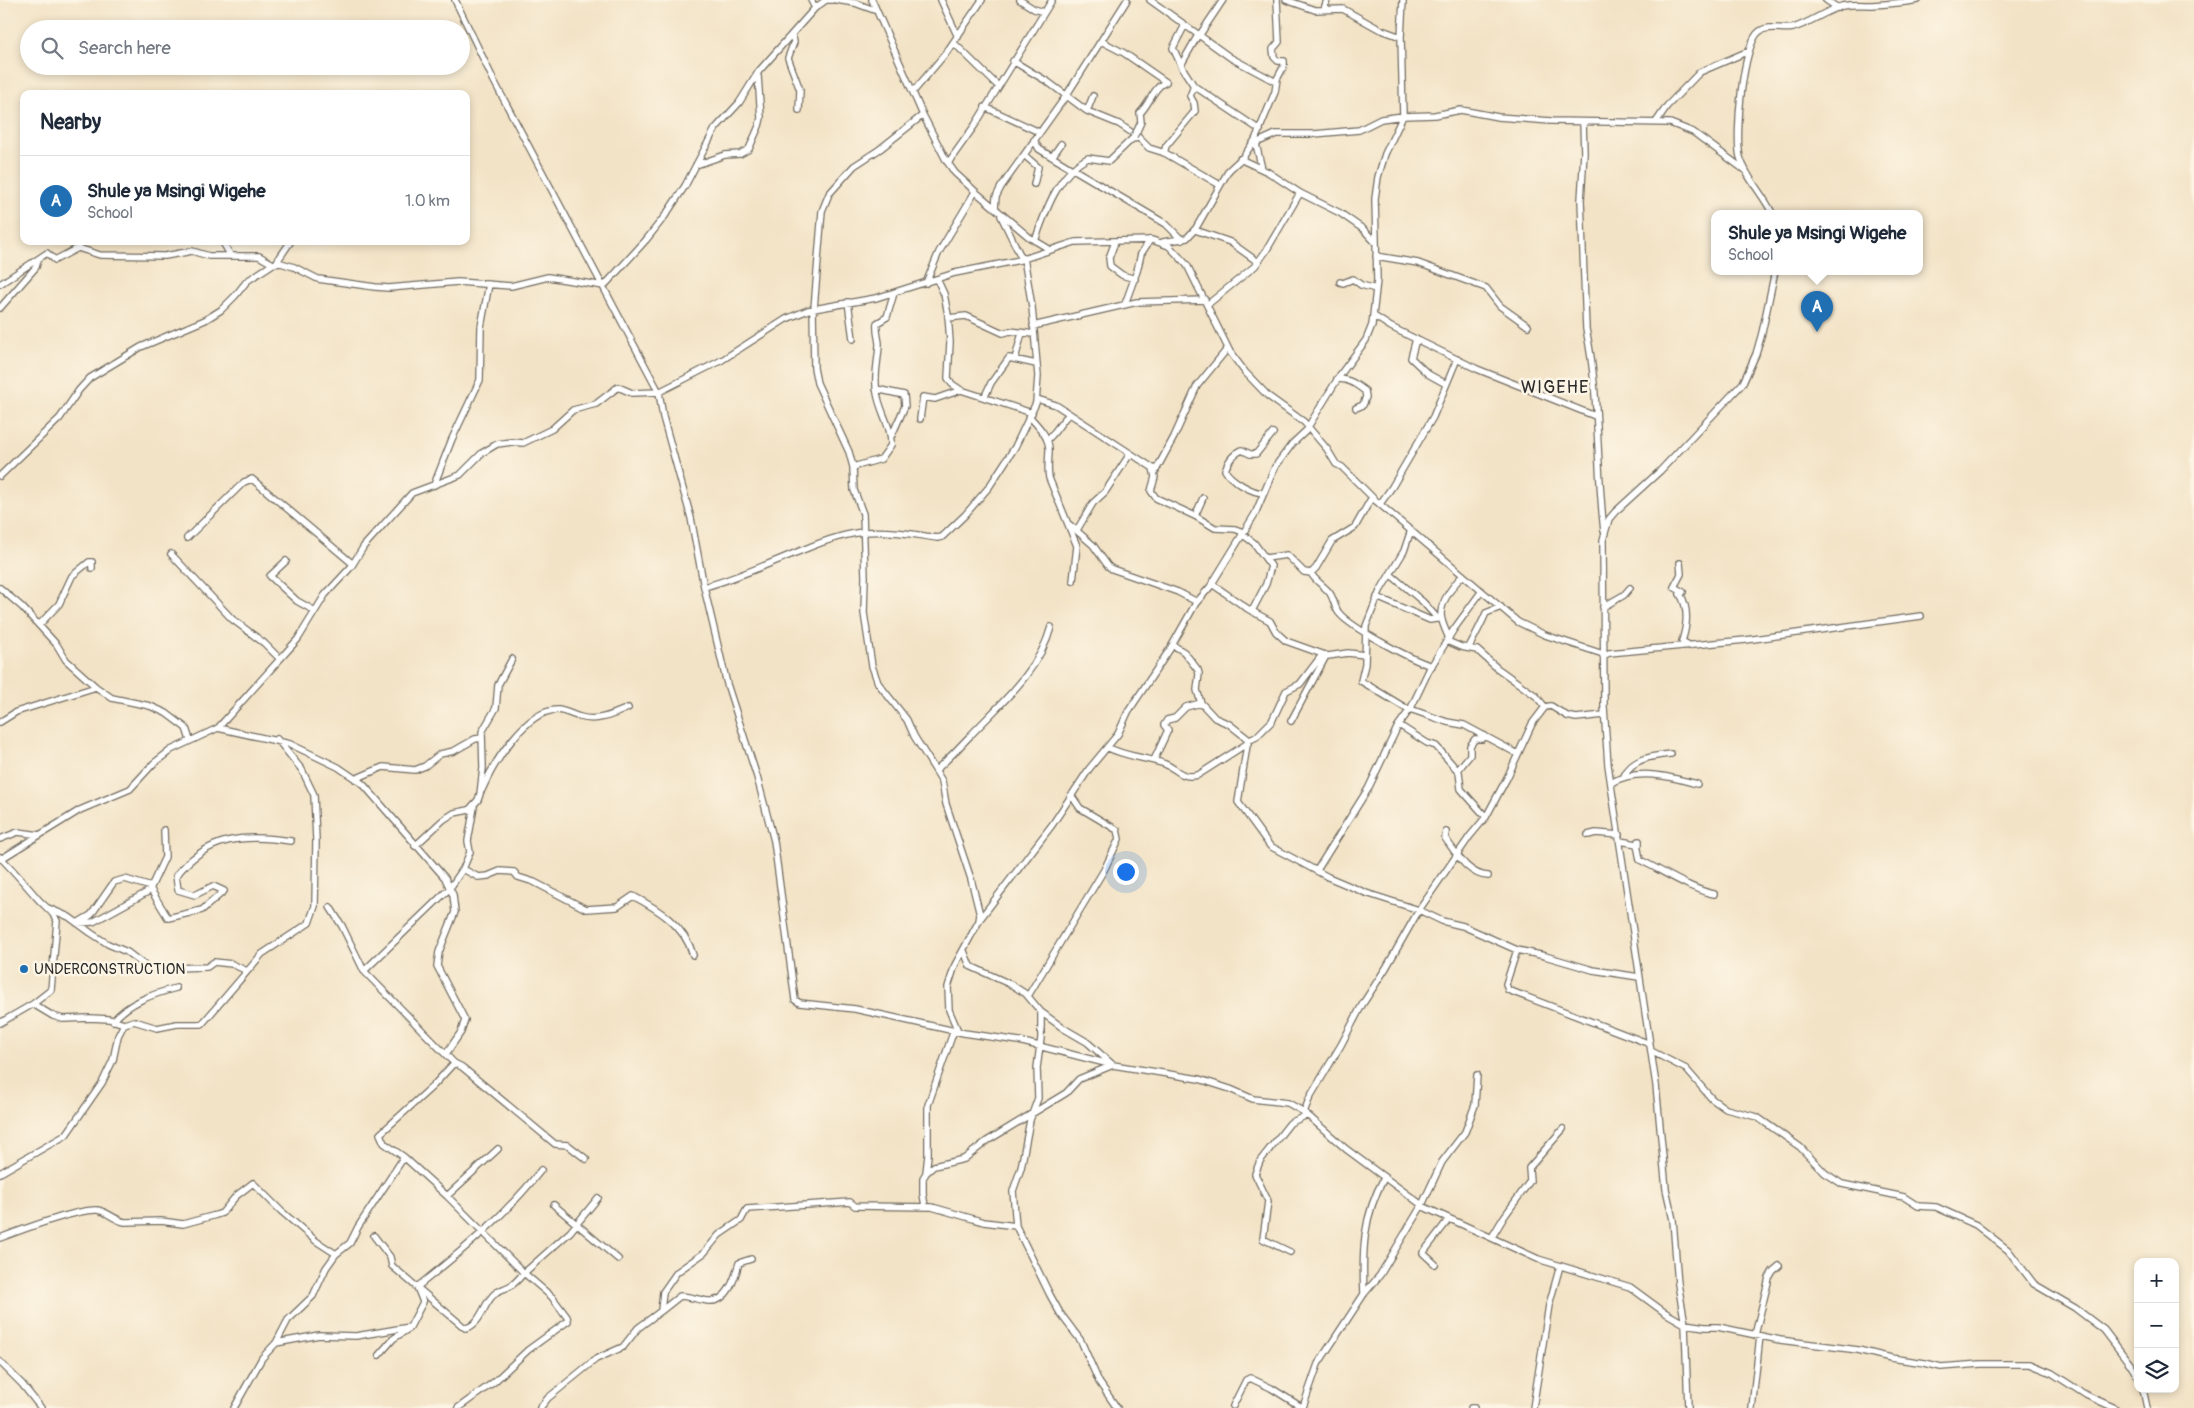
<!DOCTYPE html>
<html lang="en">
<head>
<meta charset="utf-8">
<style>
	:root { --surface:#fff; --page:#f2f2f3; --text:#1f2937; --muted:#747a83; --line:#e0e1e3; --accent:#1f6fb2 }
	body { margin:0; font-family:Pangolin,sans-serif; background:var(--page); color:var(--text) }
	.controls { position:absolute; right:15px; bottom:15px; display:grid; overflow:hidden; border-radius:10px; box-shadow:0 2px 8px #0003 }
	.controls button { width:45px; height:45px; display:grid; place-items:center; padding:0; border:0; border-bottom:1px solid var(--line); background:var(--surface); color:var(--text); font:25px sans-serif }
	.you { position:absolute; left:1125px; top:871px; width:18px; height:18px; margin:-12px; border:4px solid #fff; border-radius:50%; background:#1a73e8; box-shadow:0 0 0 8px #1a73e833 }
	.badge { display:grid; place-items:center; width:32px; height:32px; border-radius:50%; background:var(--accent); color:#fff; font-size:16px; font-weight:700 }
	.pin { position:absolute; translate:-50% -41px; filter:drop-shadow(0 1px 2px #0008) }
	.pin::after { content:''; position:absolute; top:26px; width:18px; height:15px; background:inherit; clip-path:polygon(0 0,100% 0,50% 100%) }
	.popup { position:absolute; left:1711px; top:210px; width:212px; height:65px; box-sizing:border-box; display:grid; place-content:center; border-radius:10px; background:var(--surface); filter:drop-shadow(0 1px 4px #0005); font-size:16px; white-space:nowrap; color:var(--muted) }
	.popup b { font-size:19px; color:var(--text) }
	.popup::after { content:''; position:absolute; left:50%; top:100%; margin-left:-10px; border:10px solid transparent; border-top-color:var(--surface) }
	.list { margin:0; padding:0; list-style:none }
	h2 { display:flex; justify-content:space-between; align-items:center; height:65px; margin:0; padding:0 20px; font-size:21px }
	h2 small { font-size:16px; font-weight:400; color:var(--muted) }
	.list li { display:grid; grid-template-columns:32px 1fr auto; gap:15px; align-items:center; box-sizing:border-box; height:90px; padding:0 20px; border-top:1px solid var(--line) }
	.list b { display:block; font-size:19px; white-space:nowrap }
	.list p { margin:0; font-size:16px; white-space:nowrap; color:var(--muted) }
	.list em { font-size:16px; font-style:normal; color:var(--muted) }
	.icon { flex:none; width:28px; height:28px; fill:none; stroke:currentColor; stroke-width:2; stroke-linecap:round; stroke-linejoin:round }
	.map { position:relative; flex:none; width:2194px; height:1408px; overflow:hidden }
	.search { position:absolute; background:var(--surface); box-shadow:0 2px 8px #0003; left:20px; top:20px; width:450px; height:55px; display:flex; align-items:center; gap:12px; box-sizing:border-box; padding:0 18px; border-radius:28px; color:var(--muted); font-size:19px }
	.panel { position:absolute; background:var(--surface); box-shadow:0 2px 8px #0003; left:20px; top:90px; width:450px; height:155px; border-radius:10px }
	.map>svg:first-child { display:block }
	.lines { fill:none; stroke-linecap:round; stroke-linejoin:round }
	.street-casing { stroke:#716b61; stroke-width:8 }
	.street { stroke:#fff; stroke-width:5.5 }
	.street-bridge-casing { stroke:#716b61; stroke-width:8; stroke-linecap:butt }
	.street-bridge { stroke:#fff; stroke-width:5.5 }
	.poi-dot { fill:#1f6fb2; stroke:#fcf5e5; stroke-width:2 }
	.labels { text-anchor:middle; stroke-width:5; stroke-linejoin:round; paint-order:stroke }
	.poi-label { font-size:15px; fill:#2b2b2b; stroke:#fcf5e5; text-anchor:start }
	.quarter-label { font-size:18px; letter-spacing:1px; fill:#2b2b2b; stroke:#fcf5e5 }
</style>
</head>
<body>
<div class="map">
<svg width="2194" height="1408" viewBox="0 0 2194 1408">
	<rect width="100%" height="100%" fill="#fcf5e5"/>
	<filter id="ink" filterUnits="userSpaceOnUse"><feTurbulence type="fractalNoise" baseFrequency=".02" numOctaves="2"/><feDisplacementMap in="SourceGraphic" scale="10" xChannelSelector="R" yChannelSelector="G"/><feConvolveMatrix kernelMatrix="1 2 1 2 8 2 1 2 1" color-interpolation-filters="sRGB"/></filter>
	<filter id="wash" filterUnits="userSpaceOnUse"><feTurbulence type="fractalNoise" baseFrequency=".0096" numOctaves="4" result="noise"/><feDisplacementMap in="SourceGraphic" scale="20" xChannelSelector="R" yChannelSelector="G"/><feGaussianBlur stdDeviation="1.12" result="paint"/><feColorMatrix in="noise" values="0 0 0 0 0 0 0 0 0 0 0 0 0 0 0 0 0 1.4 0 .05"/><feComposite in="paint" operator="in"/></filter>
	<g filter="url(#wash)">
		<rect width="100%" height="100%" fill="#f3e3c6"/>
	</g>
	<g filter="url(#ink)">
		<g class="lines">
			<defs>
				<path id="street" d="M 455,0 L 494,81 L 659,392 L 663,417 L 691,518 L 704,587 L 727,684 L 757,777 L 774,841 L 795,1000 L 800,1003 L 855,1009 L 964,1033 L 1019,1041 L 1113,1065 L 1199,1079 L 1230,1089 L 1253,1099 L 1288,1103 L 1304,1112 L 1346,1149 L 1426,1208 L 1538,1259 L 1630,1287 L 1664,1312 L 1685,1324 L 1705,1327 L 1718,1327 L 1780,1340 L 1858,1350 L 1891,1358 L 1925,1363 L 1941,1367 L 1981,1364 L 2030,1364 L 2052,1373 L 2086,1395 L 2115,1408
					M 811,0 L 815,8
					M 836,0 L 855,3 L 877,11
					M 872,0 L 922,113 L 946,160 L 955,173 L 977,193 L 1029,237 L 1049,249
					M 941,0 L 958,37
					M 1020,0 L 1034,9 L 1044,12
					M 1150,0 L 1231,58 L 1276,82
					M 1286,0 L 1315,10 L 1343,9 L 1379,29 L 1401,37
					M 1826,0 L 1838,8
					M 1324,9 L 1327,0
					M 1185,25 L 1173,48 L 1183,69 L 1194,86 L 1260,130
					M 792,34 L 794,42 L 788,58 L 800,90 L 799,110
					M 1199,36 L 1223,0
					M 1101,41 L 1124,53 L 1166,82 C 1154,86 1149,105 1140,113 L 1141,122 L 1137,131
					M 954,43 L 998,86
					M 1013,61 L 1048,82 L 1087,111 L 1119,124 L 1137,136 L 1149,148 L 1165,153 L 1220,185
					M 1181,65 L 1198,35
					M 913,92 L 946,53 L 982,0
					M 985,107 L 1039,132
					M 1087,111 L 1093,96
					M 1583,122 L 1584,153 L 1581,200 L 1586,329 C 1600,395 1596,464 1604,531
					M 1656,122 L 1667,106 L 1700,72 L 1749,51
					M 1034,140 L 1039,149 L 1072,169
					M 1255,140 L 1262,169
					M 1256,143 L 1276,134 L 1314,134 L 1359,130 L 1381,119 L 1403,116 L 1435,115 L 1461,110 L 1498,117 L 1551,121 L 1670,123 L 1693,132 L 1746,171
					M 1164,153 L 1166,146 L 1195,111 L 1194,103 L 1190,96 L 1194,86
					M 1024,155 L 1038,167 L 1034,184
					M 1052,157 L 1061,144
					M 1240,159 L 1268,172 L 1300,193 L 1340,213 L 1363,229 L 1375,242
					M 948,163 L 975,125 L 1052,0
					M 696,165 L 725,155 L 740,154 L 749,149 L 759,126 L 761,118 L 758,76
					M 1073,169 L 1166,224 L 1182,240
					M 995,208 L 996,197 L 1001,187 L 1066,96 L 1127,0
					M 1772,213 C 1763,194 1746,178 1740,157 C 1735,137 1742,43 1760,31 C 1769,25 1783,30 1793,28 C 1810,23 1825,11 1842,6 C 1852,4 1862,5 1872,5 C 1888,4 1903,3 1918,0
					M 1001,216 L 1022,259
					M 1195,230 L 1230,242 L 1258,262
					M 222,241 L 231,256
					M 1035,241 C 1045,212 1058,173 1088,158 L 1109,161 L 1132,139 L 1139,138
					M 1115,242 L 1109,258 L 1110,266 L 1122,275 L 1135,279
					M 1163,242 L 1187,238 L 1196,228 L 1229,170 L 1243,157 L 1255,140 L 1275,92 L 1277,79 L 1284,66 L 1284,61 L 1278,61 L 1274,57 L 1273,49 L 1279,42 L 1277,0
					M 1376,256 L 1418,263 L 1486,288 L 1500,306 L 1528,326
					M 276,263 L 291,241
					M 937,279 L 944,294 L 948,315 L 950,342 L 948,378 L 952,384 L 961,390 L 1032,413
					M 1340,282 L 1343,283 L 1353,279 L 1361,285 L 1376,289
					M 926,283 L 939,252 L 975,192
					M 0,284 L 47,253 L 55,260 L 78,248 L 100,255 L 165,256 L 192,251 L 209,256 L 259,256 L 273,264
					M 848,302 L 853,339
					M 1125,304 L 1137,271 L 1141,254 L 1150,240
					M 1207,305 L 1255,266 L 1266,251 L 1300,193
					M 0,308 L 36,267 L 38,260
					M 813,309 L 814,368 L 817,383 L 849,452 L 853,467 L 854,490 L 863,514 L 865,577 L 864,613 L 872,666 L 878,683 L 907,720 L 914,736 L 942,781 L 946,804 L 971,879 L 980,915 L 979,921 L 955,965 L 948,987 L 949,1010 L 958,1031
					M 814,309 L 822,211 L 829,194 L 854,166 L 880,149 L 923,115
					M 1374,316 L 1391,327 L 1477,369 L 1595,416
					M 948,318 L 966,316 L 1003,333 L 1010,331 L 1034,334
					M 1033,326 L 1137,302 L 1205,300
					M 1416,339 L 1411,358 L 1428,374 L 1446,384
					M 1015,359 L 1022,333
					M 1337,379 C 1348,378 1357,385 1365,391 L 1366,397 L 1363,405 L 1356,408
					M 876,389 L 904,395 L 905,406 L 892,435
					M 985,396 L 991,383 L 1009,358 L 1036,364
					M 1037,399 L 1056,405 L 1153,468 L 1155,477 L 1151,491 L 1156,498 L 1195,516 L 1215,528 L 1235,529 L 1243,532
					M 1030,417 C 1038,426 1049,437 1049,449 C 1049,460 1047,468 1049,478 L 1077,546 L 1073,581
					M 920,419 L 923,397 L 935,399 L 961,390
					M 1308,427 L 1340,375 L 1366,340 L 1372,325 L 1377,280 L 1375,199 L 1378,177 L 1385,154 L 1403,116 L 1401,37 L 1403,0
					M 1047,440 C 1056,433 1064,416 1070,414
					M 853,467 L 881,459 L 891,445 C 892,427 880,412 877,393 C 873,376 879,360 879,343 C 878,336 876,330 877,323 L 887,317 L 894,293
					M 1155,472 L 1174,437 L 1197,386 L 1228,348
					M 0,476 L 60,418 L 79,390 L 90,378 L 141,347 L 205,320 L 221,310 L 235,296 L 247,281 L 273,264 L 281,263 L 294,267 L 318,279 L 375,287 L 389,288 L 458,282 L 511,286 L 548,277 L 604,286 L 646,240 L 665,216 L 685,186 L 715,129 L 739,103 L 759,71 L 815,8 L 826,0 L 832,0
					M 434,485 L 452,439 L 480,380 L 481,327 L 489,284
					M 1264,493 C 1252,493 1230,480 1225,470 C 1228,461 1233,454 1242,450 L 1250,454 L 1256,454 L 1273,433
					M 1380,504 L 1392,487 L 1433,417 L 1457,359
					M 1195,516 L 1203,498
					M 1070,525 L 1093,545 L 1108,566 L 1112,569 L 1178,592 L 1197,602
					M 1077,530 L 1093,503 L 1105,492 L 1130,454
					M 1242,534 L 1254,543 L 1271,566 L 1266,584 L 1252,611
					M 187,538 L 244,482 L 252,479 L 353,564
					M 171,554 L 232,619 L 264,643 L 279,658
					M 1266,558 L 1287,555 L 1304,572 L 1311,573 C 1314,580 1323,585 1329,592 C 1334,598 1334,607 1339,613 C 1351,628 1412,660 1432,666
					M 286,561 L 270,576 L 297,601 L 315,611
					M 1680,563 L 1681,574 L 1674,587 L 1683,592 L 1680,594 C 1689,608 1687,626 1682,641 L 1690,646
					M 1311,573 L 1316,568 L 1332,541 L 1355,527 L 1372,497
					M 1390,574 L 1423,602 L 1438,619
					M 1212,584 L 1248,609 L 1270,621 L 1276,632 L 1286,641 L 1328,656 L 1348,653 L 1365,655
					M 704,587 C 738,578 772,562 805,549 C 824,541 843,534 864,532 C 889,530 912,534 937,538 L 942,537 L 965,515 L 989,487 L 1015,447 L 1036,403 L 1038,376 L 1032,307 L 1024,258
					M 0,588 L 22,607 L 57,645 L 66,660 L 96,687 L 112,698 L 150,706 L 166,713 L 186,728 L 190,740
					M 1377,597 L 1430,620 L 1441,618
					M 1603,607 L 1624,595 L 1630,588
					M 39,625 L 59,604 L 72,576 L 89,562 L 92,562 L 92,568
					M 1449,638 C 1446,631 1441,622 1441,614 C 1441,601 1454,584 1463,575
					M 1447,641 L 1461,647 L 1477,650 L 1497,668 L 1536,696 L 1545,707
					M 1173,645 L 1184,652 L 1198,670 L 1199,674 L 1197,690 L 1201,703 L 1215,718 L 1229,724 L 1248,739 L 1238,802 L 1270,846 L 1328,877 L 1366,893 L 1419,910 L 1442,921 L 1463,926 L 1517,950 L 1545,956 L 1593,970 L 1639,977
					M 1469,647 C 1475,636 1481,625 1486,613 L 1501,607
					M 1603,656 L 1609,653 L 1746,640 L 1921,616
					M 1410,709 L 1447,722 L 1464,725 L 1518,754
					M 1409,710 L 1361,681 L 1365,664 L 1366,626 L 1380,591 L 1404,551 L 1411,530
					M 1291,721 L 1326,656
					M 0,722 L 16,712 L 96,687
					M 1399,725 L 1427,743 L 1436,746 L 1459,772 L 1461,789 L 1486,817
					M 218,728 L 290,744 L 338,767 L 363,784 L 445,878 L 453,895 L 455,912 L 439,952 L 437,966 L 465,1020 L 461,1032 L 446,1054
					M 1248,741 L 1256,737 L 1272,721 L 1286,691 L 1300,684 L 1322,655
					M 1107,747 C 1125,757 1146,757 1165,764 C 1179,770 1181,779 1198,775 L 1248,743
					M 1154,760 L 1168,730 L 1164,725 L 1167,720 L 1175,718 L 1186,707 L 1201,703
					M 936,770 C 948,759 958,749 969,737 C 1000,704 1039,672 1051,627
					M 1458,770 L 1470,755 L 1470,746 L 1475,739 L 1482,739 L 1485,736
					M 1624,776 C 1632,758 1653,756 1671,754
					M 355,779 L 383,767 L 415,770 L 425,766 L 440,754 L 454,751 L 475,739 L 482,738
					M 1611,783 C 1637,768 1668,776 1697,784
					M 482,790 C 493,764 526,709 558,710 C 566,711 573,715 580,717 C 597,722 612,715 628,708
					M 1446,832 L 1445,838 C 1456,853 1468,875 1488,876
					M 1588,835 L 1596,833 L 1619,835
					M 0,839 L 18,832 L 40,835
					M 1620,841 L 1637,844 L 1639,844 L 1639,841
					M 1637,844 L 1640,860 C 1661,870 1692,890 1714,894
					M 415,846 L 443,820 L 454,813 L 469,810 L 478,800 L 480,794 L 483,768 L 482,732 L 496,708 L 498,685 L 512,659
					M 0,857 C 14,871 26,885 38,899 C 45,907 53,911 57,921 L 51,990 L 33,1004 L 0,1023
					M 1,859 L 80,810 L 130,789 L 153,764 L 171,750 L 218,728 L 298,639 L 325,595 L 351,567 L 364,546 L 412,493 L 460,475 L 482,453 L 497,444 L 512,442 L 523,443 L 552,429 L 573,410 L 596,404 L 618,387 L 632,393 L 659,392 L 722,360 L 786,319 L 808,310 L 876,298 L 955,273 L 1020,260 L 1075,242 L 1152,240 L 1169,246 L 1187,265 L 1230,352 L 1245,372 L 1268,396 L 1304,422 L 1327,449 L 1336,464 L 1342,467 L 1376,501 L 1518,622 L 1545,635 L 1603,654
					M 463,869 L 478,877 L 488,876 L 500,871 L 514,872 L 518,877 L 534,882 L 586,909 L 617,907 L 633,896 C 658,909 685,926 693,955
					M 1317,870 L 1368,789 L 1398,726 L 1411,708 L 1429,670 L 1454,629 L 1481,592
					M 330,907 L 342,926 L 364,971
					M 48,908 L 69,917 L 91,933 L 108,944 L 127,952 L 148,968 L 158,970 L 172,968 L 207,967 L 214,962 L 232,964 L 247,971
					M 980,919 L 1052,825 L 1089,769 L 1118,734 L 1128,712 L 1170,649 L 1196,603 L 1210,587 L 1255,514 L 1275,467 L 1292,444 L 1309,428
					M 79,922 L 91,915 L 114,882 L 125,879 L 151,887 L 165,857 L 164,830
					M 77,923 L 93,922 L 151,890 L 168,918 L 202,910 L 224,891 L 213,886 L 195,895 L 178,890 L 176,876 C 207,836 244,834 291,841
					M 1517,950 L 1506,984 L 1508,990 L 1650,1044
					M 1028,996 L 1104,870 L 1119,839 L 1117,830 L 1080,808 L 1071,795
					M 33,1004 L 53,1016 L 63,1019 L 90,1018 L 109,1019 L 124,1024
					M 1041,1012 L 1041,1038 L 1037,1068 L 1038,1098 L 1030,1120 L 1021,1168 L 1013,1191 L 1016,1226 L 1050,1295 L 1060,1313 L 1081,1341 L 1099,1382 L 1117,1408
					M 113,1021 C 129,1002 153,994 176,988
					M 1651,1051 L 1686,1069 L 1712,1099 L 1726,1109 L 1757,1117 L 1800,1147 L 1825,1173 L 1842,1184 L 1904,1197 L 1918,1206 L 1936,1207 L 1976,1225 L 2008,1250 L 2034,1284 L 2075,1308 L 2104,1330 L 2130,1364 L 2138,1377
					M 454,1063 L 364,971 L 450,888 L 463,869 L 470,852 L 468,841 L 474,807
					M 1304,1112 L 1310,1097 L 1341,1045 L 1362,1005 L 1386,968 L 1419,910 L 1470,836 L 1486,817 L 1507,778 L 1532,724 L 1545,707 L 1551,706 L 1567,716 L 1576,718 L 1604,715
					M 586,1159 L 568,1145 L 555,1144 L 462,1067 L 454,1063 L 433,1086 L 380,1134 L 384,1143 L 404,1157 L 447,1196 L 524,1273 L 570,1232 L 598,1198
					M 0,1173 L 66,1135 L 102,1083 L 113,1060 L 118,1036 L 124,1024 L 134,1021 L 157,1028 L 177,1024 L 202,1024 L 262,954 L 309,923 L 315,906 L 316,840 L 314,795 L 302,770 L 277,739
					M 926,1173 L 928,1155 L 928,1105 L 954,1030
					M 447,1196 L 498,1149
					M 554,1205 L 618,1259
					M 925,1206 L 923,1194 L 923,1178 L 926,1173 L 934,1166 L 964,1159 L 987,1141 L 1066,1093 L 1079,1079 L 1113,1065 L 1087,1042 L 1063,1028 L 1041,1012 L 1026,994 L 1012,985 L 970,966 L 964,951
					M 374,1236 L 390,1257 L 392,1266 L 465,1328 C 478,1327 483,1308 490,1299 C 497,1289 501,1291 510,1286 C 515,1284 520,1277 524,1273 L 552,1297 L 567,1317 L 568,1321 L 528,1350 L 494,1382 L 458,1408
					M 1492,1237 L 1504,1217 L 1530,1181 L 1529,1168 L 1563,1129
					M 0,1238 C 21,1230 76,1209 97,1210 C 107,1211 114,1220 125,1222 L 161,1221 L 183,1224 L 216,1215 L 222,1213 L 236,1196 L 253,1183 L 281,1211 L 316,1241 L 336,1254
					M 1290,1252 L 1263,1239 L 1268,1201 L 1255,1174 L 1260,1161 L 1290,1123 L 1307,1115
					M 1435,1264 L 1423,1253 L 1449,1219
					M 1364,1294 C 1362,1251 1363,1216 1384,1178
					M 661,1311 L 680,1296 C 689,1296 699,1300 708,1301 C 728,1303 735,1278 739,1263 L 751,1259
					M 1755,1335 L 1769,1278 L 1773,1271 L 1779,1266
					M 276,1343 L 319,1335 L 356,1336 L 410,1327 L 423,1302 L 417,1287 C 462,1251 505,1216 541,1170
					M 379,1355 L 393,1339 L 408,1329
					M 0,1362 L 22,1384 L 41,1408
					M 2143,1389 L 2147,1408
					M 1233,1406 L 1246,1380 L 1250,1378 L 1271,1388 L 1303,1408
					M 1303,1407 L 1318,1364 L 1364,1294 L 1380,1275 L 1422,1205 L 1442,1162 L 1465,1132 L 1475,1105 L 1477,1075
					M 234,1408 L 262,1358 L 276,1343 L 288,1320 L 313,1296 L 326,1268 L 336,1254 L 350,1243 L 358,1227 L 404,1157
					M 540,1408 L 548,1398 L 596,1359 L 623,1347 L 638,1328 L 661,1311 L 663,1292 L 677,1272 L 704,1253 L 719,1235 L 741,1220 L 747,1209 L 850,1202 L 855,1206 L 932,1207 L 984,1222 L 1016,1226
					M 1471,1408 L 1474,1408
					M 1533,1408 L 1549,1305 L 1560,1266
					M 1688,1408 L 1685,1324 L 1678,1284 L 1673,1220 L 1666,1189 L 1656,1085 L 1608,765 L 1604,707 L 1603,540 L 1609,519 L 1615,512 L 1660,471 L 1743,383 L 1756,354 L 1762,333 L 1775,271
					M 1752,1408 L 1760,1336"/>
			</defs>
			<use href="#street" class="street-casing"/>
			<use href="#street" class="street"/>
			<defs>
				<path id="street-bridge" d="M 1134,136 L 1137,131"/>
			</defs>
			<use href="#street-bridge" class="street-bridge-casing"/>
			<use href="#street-bridge" class="street-bridge"/>
		</g>
	</g>
	<circle class="poi-dot" cx="24" cy="969" r="5"/>
	<g class="labels">
		<g class="poi-label">
			<text x="34" y="974">UNDERCONSTRUCTION</text>
		</g>
		<g class="quarter-label">
			<text x="1555" y="393">WIGEHE</text>
		</g>
	</g>
</svg>
<div class="controls">
<button>+</button>
<button>−</button>
<button><svg class="icon" aria-label="layers" viewBox="0 0 24 24"><path d="M12 4l9 5-9 5-9-5zM3 14l9 5 9-5"/></svg></button>
</div>
<div class="you"></div>
<div class="pin badge" style="left:1817px;top:332px">A</div>
<div class="popup"><b>Shule ya Msingi Wigehe</b>School</div>
<div class="search"><svg class="icon" aria-label="search" viewBox="0 0 24 24"><circle cx="10" cy="10" r="6"/><path d="M15 15l6 6"/></svg>Search here</div>
<section class="panel">
<h2>Nearby<small></small></h2>
<ul class="list">
<li><span class="badge">A</span><div><b>Shule ya Msingi Wigehe</b><p>School</p></div><em>1.0 km</em></li>
</ul>
</section>
</div>
</body>
</html>
